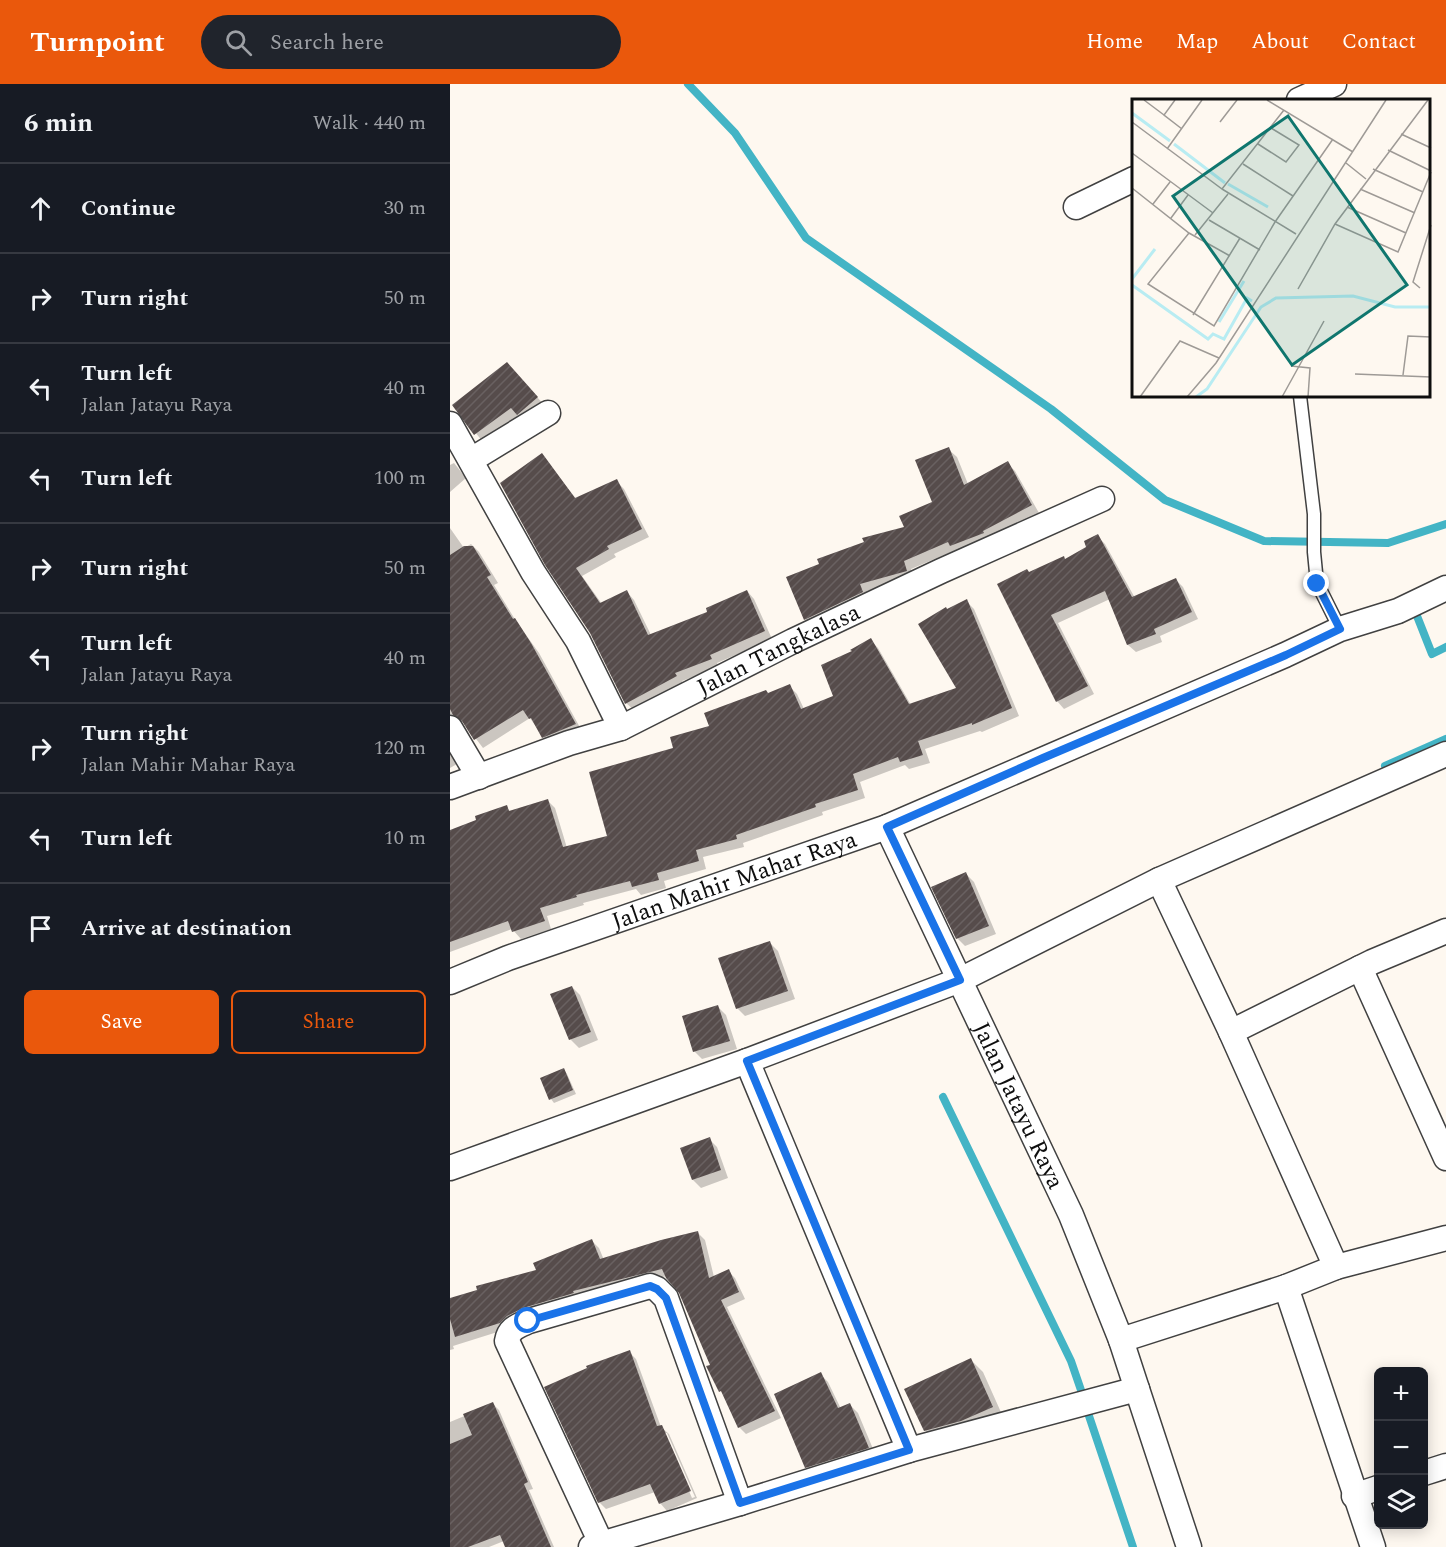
<!DOCTYPE html>
<html lang="en">
<head>
<meta charset="utf-8">
<style>
	:root { --surface:#171b24; --page:#20242c; --text:#f1f3f6; --muted:#9ea1a6; --line:#363941; --accent:#ea580c }
	body { margin:0; font-family:Spectral,serif; background:var(--page); color:var(--text) }
	.controls { position:absolute; right:18px; bottom:18px; display:grid; overflow:hidden; border-radius:9px; box-shadow:0 3px 15px #0003 }
	.controls button { width:54px; height:54px; display:grid; place-items:center; padding:0; border:0; border-bottom:2px solid var(--line); background:var(--surface); color:var(--text); font:30px sans-serif }
	.stop { position:absolute; width:18px; height:18px; margin:-14px; border:4px solid #1a73e8; border-radius:50%; background:#fff }
	.stop.end { background:#1a73e8; border-color:#fff; box-shadow:0 2px 6px #0008 }
	.list { margin:0; padding:0; list-style:none }
	h2 { display:flex; justify-content:space-between; align-items:center; height:78px; margin:0; padding:0 24px; font-size:26px }
	h2 small { font-size:20px; font-weight:400; color:var(--muted) }
	.list li { display:grid; grid-template-columns:39px 1fr auto; gap:18px; align-items:center; box-sizing:border-box; height:90px; padding:0 24px; border-top:2px solid var(--line) }
	.list b { display:block; font-size:22px; white-space:nowrap }
	.list p { margin:0; font-size:20px; white-space:nowrap; color:var(--muted) }
	.list em { font-size:20px; font-style:normal; color:var(--muted) }
	.actions { display:flex; gap:12px; padding:18px 24px }
	.actions a { flex:1; padding:14px 0; border:2px solid var(--accent); border-radius:9px; text-align:center; font-size:21px; color:var(--accent) }
	.actions .main { background:var(--accent); color:#fff }
	.icon { flex:none; width:33px; height:33px; fill:none; stroke:currentColor; stroke-width:2; stroke-linecap:round; stroke-linejoin:round }
	.map { position:relative; flex:none; width:996px; height:1463px; overflow:hidden }
	header { display:flex; align-items:center; gap:36px; box-sizing:border-box; height:84px; padding:0 30px; background:var(--accent); color:#fff }
	header strong { font-size:28px }
	nav { display:flex; gap:33px; margin-inline-start:auto; font-size:21px }
	.search { width:420px; height:54px; background:var(--page); display:flex; align-items:center; gap:15px; box-sizing:border-box; padding:0 21px; border-radius:33px; color:var(--muted); font-size:22px }
	main { display:flex }
	aside { flex:1; background:var(--surface) }
	.map>svg:first-child { display:block }
	.shadow { fill:#0003; fill-rule:evenodd }
	.lines { fill:none; stroke-linecap:round; stroke-linejoin:round }
	.stream { stroke:#43b4c5; stroke-width:8 }
	.building { fill:url(#building-hatch) }
	.lane-casing { stroke:#414141; stroke-width:15 }
	.street-casing { stroke:#414141; stroke-width:27 }
	.lane { stroke:#fff; stroke-width:12 }
	.street { stroke:#fff; stroke-width:24 }
	.route { stroke:#1a73e8; stroke-width:8 }
	.labels { text-anchor:middle; stroke-width:6; stroke-linejoin:round; paint-order:stroke }
	.street-label { font-size:24px; fill:#0e0e0e; stroke:#fff }
	.inset-river { fill:none; stroke:#b8ecf2; stroke-width:3 }
	.inset-road { fill:none; stroke:#9e9a96; stroke-width:1.5 }
	.view { fill:#0f766e; fill-opacity:0.15; stroke:#0f766e; stroke-width:3 }
	.inset-edge { fill:none; stroke:#0e0e0e; stroke-width:3 }
</style>
</head>
<body>
<header>
<strong>Turnpoint</strong>
<div class="search"><svg class="icon" aria-label="search" viewBox="0 0 24 24"><circle cx="10" cy="10" r="6"/><path d="M15 15l6 6"/></svg>Search here</div>
<nav><a>Home</a><a>Map</a><a>About</a><a>Contact</a></nav>
</header>
<main>
<aside>
<h2>6 min<small>Walk · 440 m</small></h2>
<ul class="list">
<li><svg class="icon" aria-label="ahead" viewBox="0 0 24 24"><path d="M12 20V5M6 11l6-6 6 6"/></svg><div><b>Continue</b></div><em>30 m</em></li>
<li><svg class="icon" aria-label="right" viewBox="0 0 24 24"><path d="M7 20v-9h11M14 6l5 5-5 5"/></svg><div><b>Turn right</b></div><em>50 m</em></li>
<li><svg class="icon" aria-label="left" viewBox="0 0 24 24"><path d="M17 20v-9H6M10 6l-5 5 5 5"/></svg><div><b>Turn left</b><p>Jalan Jatayu Raya</p></div><em>40 m</em></li>
<li><svg class="icon" aria-label="left" viewBox="0 0 24 24"><path d="M17 20v-9H6M10 6l-5 5 5 5"/></svg><div><b>Turn left</b></div><em>100 m</em></li>
<li><svg class="icon" aria-label="right" viewBox="0 0 24 24"><path d="M7 20v-9h11M14 6l5 5-5 5"/></svg><div><b>Turn right</b></div><em>50 m</em></li>
<li><svg class="icon" aria-label="left" viewBox="0 0 24 24"><path d="M17 20v-9H6M10 6l-5 5 5 5"/></svg><div><b>Turn left</b><p>Jalan Jatayu Raya</p></div><em>40 m</em></li>
<li><svg class="icon" aria-label="right" viewBox="0 0 24 24"><path d="M7 20v-9h11M14 6l5 5-5 5"/></svg><div><b>Turn right</b><p>Jalan Mahir Mahar Raya</p></div><em>120 m</em></li>
<li><svg class="icon" aria-label="left" viewBox="0 0 24 24"><path d="M17 20v-9H6M10 6l-5 5 5 5"/></svg><div><b>Turn left</b></div><em>10 m</em></li>
<li><svg class="icon" aria-label="arrive" viewBox="0 0 24 24"><path d="M6 21V4h12l-3 4 3 4H6"/></svg><div><b>Arrive at destination</b></div></li>
</ul>
<div class="actions"><a class="main">Save</a><a>Share</a></div>
</aside>
<div class="map">
<svg width="996" height="1463" viewBox="0 0 996 1463">
	<defs>
		<pattern id="building-hatch" width="6" height="6" patternUnits="userSpaceOnUse" patternTransform="scale(1.5)"><rect width="6" height="6" fill="#564c4b"/><path d="M-1 1l2-2M0 6l6-6M5 7l2-2" fill="none" stroke="#696161"/></pattern>
	</defs>
	<rect width="100%" height="100%" fill="#fef8f0"/>
	<path class="shadow" d="M 65,288 L 95,322 L 76,338 L 70,331 L 33,358 L 4,322 Z
		M 498,365 L 507,373 L 518,400 L 557,379 L 565,387 L 589,429 L 540,456 L 509,469 L 506,466 L 461,485 L 464,495 L 417,507 L 420,516 L 363,543 L 355,535 L 484,419 Z
		M 92,371 L 127,416 L 166,397 L 174,405 L 199,453 L 164,470 L 166,473 L 132,492 L 152,520 L 177,508 L 184,516 L 201,551 L 259,529 L 297,507 L 304,515 L 322,555 L 267,579 L 269,583 L 232,597 L 234,600 L 184,626 L 176,619 L 141,549 Z
		M 4,379 L 16,394 L 0,408 L 0,381 Z
		M 0,444 L 14,464 L 21,460 L 29,468 L 48,499 L 44,501 L 66,537 L 89,569 L 133,649 L 101,661 L 93,653 L 80,634 L 33,664 L 14,639 L 10,637 L 0,641 Z
		M 647,452 L 655,460 L 685,514 L 725,495 L 733,503 L 748,535 L 710,552 L 712,558 L 686,568 L 678,561 L 660,515 L 608,539 L 644,610 L 614,625 L 607,617 L 579,489 L 615,476 L 638,463 Z
		M 516,517 L 524,525 L 569,632 L 532,648 L 530,647 L 475,665 L 480,679 L 459,685 L 455,681 L 410,698 L 415,714 L 372,728 L 373,731 L 293,759 L 294,763 L 253,773 L 256,785 L 214,797 L 216,804 L 191,811 L 186,805 L 133,819 L 134,821 L 97,832 L 101,845 L 71,855 L 62,845 L 0,868 L 0,748 L 56,723 L 61,728 L 97,716 L 105,724 L 117,764 L 159,753 L 225,665 L 318,610 L 339,602 L 347,610 L 354,625 L 385,612 L 404,568 L 420,556 L 428,564 L 461,621 L 508,605 L 497,527 Z
		M 0,667 L 7,680 L 0,684 Z
		M 516,790 L 524,798 L 546,850 L 515,862 L 507,854 Z
		M 320,859 L 328,867 L 345,915 L 295,932 L 287,924 Z
		M 122,903 L 130,911 L 148,956 L 129,964 L 121,956 L 102,911 Z
		M 268,923 L 276,931 L 287,965 L 252,975 L 244,967 Z
		M 114,986 L 117,990 L 126,1010 L 104,1019 L 101,1015 Z
		M 259,1055 L 267,1063 L 278,1094 L 251,1104 L 243,1096 Z
		M 248,1149 L 255,1156 L 264,1193 L 278,1187 L 285,1194 L 295,1215 L 277,1223 L 331,1334 L 296,1350 L 289,1343 L 275,1311 L 271,1307 L 231,1208 L 217,1192 L 129,1214 L 57,1245 L 3,1262 L 4,1265 L 0,1266 L 0,1215 L 88,1187 L 142,1157 L 149,1164 L 154,1176 Z
		M 179,1268 L 186,1275 L 211,1343 L 219,1350 L 247,1414 L 217,1427 L 210,1419 L 205,1408 L 156,1425 L 149,1418 ZM 214,1349 L 217,1349 L 245,1413 L 242,1414 Z
		M 521,1276 L 533,1288 L 554,1335 L 487,1359 L 475,1346 Z
		M 370,1290 L 378,1298 L 391,1325 L 400,1321 L 408,1329 L 426,1372 L 364,1391 L 356,1383 Z
		M 43,1320 L 49,1326 L 83,1405 L 79,1406 L 104,1463 L 56,1463 L 54,1457 L 39,1463 L 0,1463 L 0,1338 Z"/>
	<g class="lines">
		<path class="stream" d="M 238,0 L 285,49 L 356,154 L 601,325 L 715,416 L 814,457 L 938,459 L 996,440
			M 967,532 L 982,570 L 996,563
			M 935,682 L 996,655
			M 493,1013 L 621,1277 L 633,1312
			M 636,1323 L 683,1463"/>
	</g>
	<path class="building" d="M 57,278 L 88,313 L 67,331 L 61,324 L 24,351 L 2,321 Z
		M 499,363 L 514,401 L 558,377 L 582,421 L 533,447 L 534,449 L 500,462 L 498,458 L 454,477 L 457,487 L 410,500 L 413,508 L 354,536 L 336,493 L 369,480 L 367,475 L 414,458 L 412,454 L 454,443 L 449,432 L 482,418 L 465,376 Z
		M 92,369 L 125,414 L 167,395 L 192,445 L 157,462 L 159,465 L 126,484 L 150,519 L 177,506 L 198,551 L 257,528 L 256,524 L 297,506 L 315,547 L 260,571 L 262,575 L 225,589 L 227,592 L 175,620 L 140,549 L 95,481 L 50,399 Z
		M 648,450 L 682,513 L 726,494 L 742,528 L 704,545 L 706,550 L 677,561 L 655,507 L 601,531 L 638,602 L 606,618 L 547,500 L 577,485 L 579,488 L 614,472 L 615,475 L 636,463 L 634,457 Z
		M 14,462 L 23,462 L 41,491 L 37,493 L 63,535 L 65,534 L 81,559 L 126,640 L 92,654 L 81,634 L 79,635 L 73,626 L 24,656 L 12,637 L 3,631 L 0,625 L 0,471 Z
		M 517,515 L 562,624 L 522,641 L 522,639 L 468,657 L 473,671 L 450,678 L 448,673 L 403,690 L 408,706 L 365,720 L 366,723 L 286,751 L 287,755 L 246,766 L 249,777 L 207,789 L 209,796 L 182,803 L 180,797 L 126,811 L 127,813 L 90,824 L 95,837 L 62,848 L 58,837 L 0,858 L 0,746 L 26,736 L 25,732 L 57,721 L 59,727 L 98,715 L 113,763 L 157,752 L 139,688 L 223,664 L 220,653 L 259,642 L 254,629 L 316,606 L 318,609 L 340,600 L 351,625 L 383,612 L 371,581 L 402,567 L 400,566 L 421,554 L 459,620 L 506,604 L 468,540 L 496,523 L 497,525 Z
		M 516,788 L 539,842 L 506,855 L 481,803 Z
		M 320,857 L 338,907 L 286,925 L 268,874 Z
		M 122,902 L 141,948 L 119,956 L 100,910 Z
		M 268,921 L 280,957 L 243,968 L 232,932 Z
		M 114,984 L 123,1006 L 99,1016 L 90,994 Z
		M 260,1053 L 271,1086 L 242,1096 L 230,1064 Z
		M 248,1147 L 259,1194 L 279,1185 L 289,1208 L 271,1216 L 325,1327 L 288,1344 L 271,1307 L 269,1308 L 256,1282 L 260,1281 L 229,1209 L 216,1194 L 212,1185 L 123,1207 L 124,1209 L 73,1224 L 57,1232 L 50,1239 L 5,1253 L 0,1235 L 0,1214 L 27,1206 L 26,1202 L 86,1186 L 83,1179 L 142,1155 L 150,1175 L 211,1156 Z
		M 180,1266 L 207,1342 L 212,1341 L 241,1407 L 209,1420 L 200,1400 L 148,1419 L 94,1303 L 137,1284 L 136,1282 Z
		M 521,1274 L 543,1323 L 511,1337 L 474,1347 L 454,1305 Z
		M 371,1288 L 388,1324 L 400,1319 L 419,1364 L 355,1384 L 324,1310 Z
		M 43,1318 L 78,1398 L 74,1400 L 101,1463 L 55,1463 L 50,1451 L 18,1463 L 0,1463 L 0,1360 L 22,1351 L 13,1330 Z"/>
	<g class="lines">
		<defs>
			<path id="lane" d="M 850,312 L 864,430 L 864,468 L 867,499 L 890,545"/>
			<g id="street">
				<path d="M 849,16 L 884,0"/>
				<path d="M 626,123 L 684,95"/>
				<path d="M 0,340 L 83,488 L 128,557 L 171,644"/>
				<path d="M 21,376 L 98,329"/>
				<path d="M 0,644 L 29,693"/>
				<path id="s1" d="M 0,703 L 119,659 L 171,644 L 343,557 L 491,487 L 652,415"/>
				<path id="s2" d="M 437,743 L 621,1131 L 671,1256 L 687,1305"/>
				<path d="M 709,796 L 781,948 L 886,1183"/>
				<path d="M 910,884 L 996,1074"/>
				<path id="s3" d="M 0,898 L 58,874 L 437,743 L 835,571 L 890,545 L 948,527 L 996,504"/>
				<path d="M 781,948 L 922,878 L 996,847"/>
				<path d="M 297,977 L 459,1366"/>
				<path d="M 0,1084 L 297,977 L 510,896 L 709,796 L 996,670"/>
				<path d="M 836,1203 L 923,1463"/>
				<path d="M 671,1256 L 836,1203 L 886,1183 L 996,1154"/>
				<path d="M 974,1389 L 996,1382"/>
				<path d="M 904,1412 L 928,1404"/>
				<path d="M 151,1459 L 57,1257 C 59,1244 68,1242 79,1237 L 200,1202 L 207,1205 L 216,1214 L 290,1419"/>
				<path d="M 141,1463 L 290,1419 L 459,1366 L 687,1305 L 739,1463"/>
			</g>
		</defs>
		<use href="#lane" class="lane-casing"/>
		<use href="#street" class="street-casing"/>
		<use href="#lane" class="lane"/>
		<use href="#street" class="street"/>
	</g>
	<g class="lines">
		<path class="route" d="M 78,1237 L 200,1202 L 207,1205 L 216,1214 L 290,1419 L 459,1366 L 297,977 L 510,896 L 437,743 L 593,674 L 836,571 L 890,545 L 867,500"/>
	</g>
	<g class="labels">
		<g class="street-label">
			<text dy="8" stroke="none"><textPath href="#s1" startOffset="357">Jalan Tangkalasa</textPath></text>
			<text dy="8" stroke="none"><textPath href="#s3" startOffset="302">Jalan Mahir Mahar Raya</textPath></text>
			<text dy="8" stroke="none"><textPath href="#s2" startOffset="308">Jalan Jatayu Raya</textPath></text>
		</g>
	</g>
	<g transform="translate(682 15)">
		<rect width="298" height="298" fill="#fef8f0"/>
		<path class="inset-river" d="M 0,14 L 38,42M 42,45 L 93,84M 96,85 L 136,108M 0,180 L 23,150M 0,186 L 76,240 L 81,235 L 92,240 L 115,199 L 120,202M 87,223 L 112,182M 64,298 L 75,290 L 129,208 L 144,199 L 221,197 L 263,208 L 299,208"/>
		<path class="inset-road" d="M 12,1 L 32,16M 43,1 L 32,16 L 50,30M 135,1 L 221,53M 0,23 L 90,90 L 152,11M 88,23 L 105,1M 269,35 L 299,49M 126,45 L 154,63 L 167,46 L 139,29M 35,50 L 70,1M 256,51 L 299,72M 0,54 L 81,114M 214,64 L 234,80M 111,65 L 161,97M 241,70 L 291,93M 0,89 L 57,134 L 98,157M 90,90 L 164,135M 228,90 L 283,114M 21,105 L 38,83M 215,108 L 274,134M 39,119 L 56,96M 77,121 L 128,151M 203,125 L 266,153 L 299,73M 57,134 L 16,185 L 82,227 L 143,123 L 201,40M 63,136 L 96,95M 288,189 L 281,183 L 299,126M 166,190 L 203,125 L 296,1M 61,216 L 108,139M 159,267 L 178,269 L 176,298M 223,275 L 299,278M 271,276 L 276,237 L 299,238M 8,298 L 48,242 L 87,259M 55,298 L 84,264 L 254,1M 150,298 L 192,222"/>
		<path class="view" d="M 156,17 L 275,186 L 160,266 L 41,97 Z"/>
		<rect width="298" height="298" class="inset-edge"/>
	</g>
</svg>
<div class="controls">
<button>+</button>
<button>−</button>
<button><svg class="icon" aria-label="layers" viewBox="0 0 24 24"><path d="M12 4l9 5-9 5-9-5zM3 14l9 5 9-5"/></svg></button>
</div>
<div class="stop" style="left:78px;top:1237px"></div>
<div class="stop end" style="left:867px;top:500px"></div>
</div>
</main>
</body>
</html>
